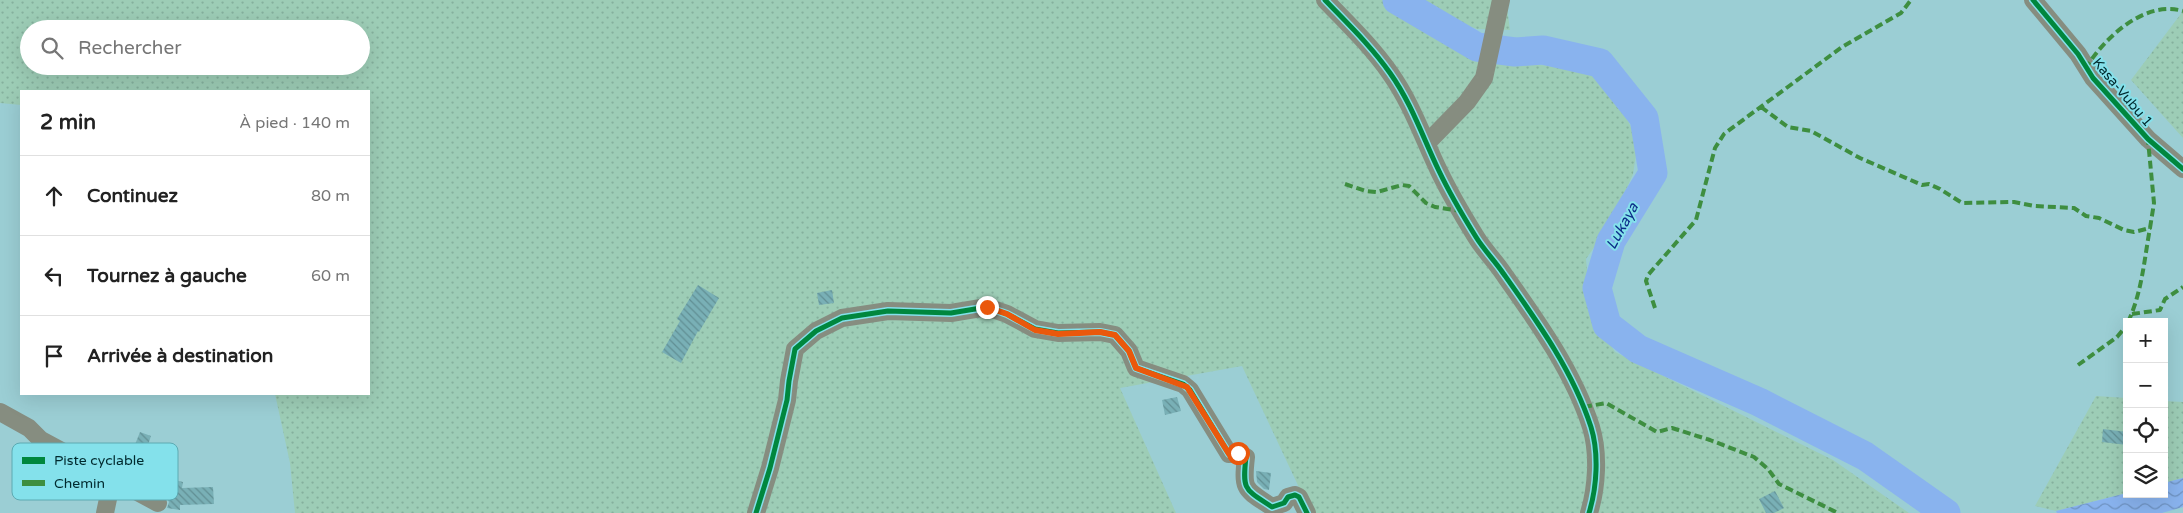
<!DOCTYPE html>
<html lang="fr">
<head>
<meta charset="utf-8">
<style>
	:root { --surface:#fff; --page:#f2f2f2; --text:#222; --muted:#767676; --line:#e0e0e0 }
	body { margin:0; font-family:"Varela Round",sans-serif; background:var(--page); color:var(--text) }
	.controls { position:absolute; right:15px; bottom:15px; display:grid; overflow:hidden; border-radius:0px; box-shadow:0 5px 20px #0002 }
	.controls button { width:45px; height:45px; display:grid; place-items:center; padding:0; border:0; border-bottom:1px solid var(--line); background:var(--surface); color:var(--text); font:25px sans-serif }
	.stop { position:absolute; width:15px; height:15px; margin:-11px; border:4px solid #ea580c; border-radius:50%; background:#fff }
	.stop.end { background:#ea580c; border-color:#fff; box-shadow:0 1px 5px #0008 }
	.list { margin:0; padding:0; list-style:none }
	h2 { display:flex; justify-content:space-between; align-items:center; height:65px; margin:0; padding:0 20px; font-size:21px }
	h2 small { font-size:16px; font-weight:400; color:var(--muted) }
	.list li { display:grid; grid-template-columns:32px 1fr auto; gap:15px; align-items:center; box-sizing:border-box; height:80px; padding:0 20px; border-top:1px solid var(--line) }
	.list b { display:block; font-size:19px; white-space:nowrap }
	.list em { font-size:16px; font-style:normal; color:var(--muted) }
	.icon { flex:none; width:28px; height:28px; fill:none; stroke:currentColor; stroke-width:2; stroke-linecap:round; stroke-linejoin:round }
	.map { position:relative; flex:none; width:2183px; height:513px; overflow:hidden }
	.search { position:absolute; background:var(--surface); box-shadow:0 5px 20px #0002; left:20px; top:20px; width:350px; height:55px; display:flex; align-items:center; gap:12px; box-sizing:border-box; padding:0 18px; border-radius:28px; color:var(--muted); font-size:19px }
	.panel { position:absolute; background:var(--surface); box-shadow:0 5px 20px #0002; left:20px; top:90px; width:350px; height:305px; border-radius:0px }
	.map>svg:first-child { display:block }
	.grass { fill:url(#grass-dots); fill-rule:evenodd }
	.water { fill:url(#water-waves) }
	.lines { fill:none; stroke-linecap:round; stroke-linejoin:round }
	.river { stroke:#89b3ee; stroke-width:29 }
	.building { fill:url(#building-back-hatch) }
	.minor { stroke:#868d80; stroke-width:18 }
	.quiet { stroke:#3e8e40; stroke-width:4; stroke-dasharray:8 4; stroke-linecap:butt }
	.cycleway-casing { stroke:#84e1eb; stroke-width:8 }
	.cycleway { stroke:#00873e; stroke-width:5 }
	.route { stroke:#ea580c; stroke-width:6 }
	.labels { text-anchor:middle; stroke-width:4; stroke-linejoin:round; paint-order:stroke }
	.street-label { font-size:14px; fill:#002a2e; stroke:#84e1eb }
	.water-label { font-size:15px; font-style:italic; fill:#0c2e89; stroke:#84e1eb }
	.key { fill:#84e1eb; stroke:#5caab2; stroke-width:1 }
	.key-label { font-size:14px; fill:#002a2e }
</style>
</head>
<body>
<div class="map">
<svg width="2183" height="513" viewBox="0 0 2183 513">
	<defs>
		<pattern id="grass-dots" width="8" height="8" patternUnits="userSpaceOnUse" patternTransform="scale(1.25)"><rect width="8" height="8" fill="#9dcdb6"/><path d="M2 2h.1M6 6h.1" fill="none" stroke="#85b09d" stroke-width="1.8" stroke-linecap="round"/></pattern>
		<pattern id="water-waves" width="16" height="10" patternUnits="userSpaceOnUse" patternTransform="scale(1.25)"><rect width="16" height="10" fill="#89b3ee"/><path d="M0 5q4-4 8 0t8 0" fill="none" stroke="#6e92c1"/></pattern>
		<pattern id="building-back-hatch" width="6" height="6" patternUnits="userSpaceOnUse" patternTransform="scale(1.25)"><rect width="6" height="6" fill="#79b0b6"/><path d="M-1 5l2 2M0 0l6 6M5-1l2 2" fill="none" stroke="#618f94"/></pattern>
	</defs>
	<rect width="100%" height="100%" fill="#9bced4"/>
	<path class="grass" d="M 0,0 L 1386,0 L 1444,41 L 1474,58 L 1514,64 L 1585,67 L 1620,103 L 1638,143 L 1633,174 L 1613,220 L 1586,259 L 1591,311 L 1615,352 L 1833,460 L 1909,513 L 1311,513 L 1242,366 L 1120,388 L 1176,513 L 295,513 L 290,463 L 275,394 L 369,394 L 369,91 L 21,91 L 21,105 L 0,103 ZM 29,29 L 361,29 L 361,66 L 29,66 Z
		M 1413,0 L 1506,0 L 1510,30 L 1477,29 L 1441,17 Z
		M 2183,11 L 2183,138 L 2131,80 Z
		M 2096,396 L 2127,398 L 2127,493 L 2056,511 L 2035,506 Z
		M 2164,401 L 2183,402 L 2183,478 L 2164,483 Z"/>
	<path class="water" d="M 2183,478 L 2183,507 L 2162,513 L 2057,513 L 2056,511 L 2127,493 L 2164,494 L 2164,483 Z"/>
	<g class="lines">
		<path class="river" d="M 1397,0 L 1477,47 L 1515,52 L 1543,50 L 1600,63 L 1644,118 L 1653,173 L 1611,241 L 1597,288 L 1607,325 L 1638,349 L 1759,402 L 1865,456 L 1946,513"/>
	</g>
	<path class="building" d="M 698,285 L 719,298 L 699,332 L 698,331 L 681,363 L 662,352 L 680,321 L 677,319 Z
		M 832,290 L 834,303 L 819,305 L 817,293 Z
		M 1177,397 L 1181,411 L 1165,415 L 1162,400 Z
		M 2103,429 L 2127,432 L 2127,445 L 2102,442 Z
		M 140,432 L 151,436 L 146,451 L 134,447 Z
		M 1256,471 L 1271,473 L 1269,490 L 1264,489 L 1257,482 Z
		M 166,478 L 183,482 L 182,488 L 213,487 L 214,504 L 180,505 L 180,510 L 167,508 L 169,502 L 164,495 Z
		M 1775,491 L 1784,508 L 1774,513 L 1766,513 L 1759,499 Z"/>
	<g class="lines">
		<path class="minor" d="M 1325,0 C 1348,24 1371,46 1390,73 C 1412,104 1423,138 1439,171 C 1450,194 1463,216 1476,237 C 1484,250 1495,261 1503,273 C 1537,321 1573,371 1591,427 C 1599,453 1597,487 1589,513
			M 2033,0 L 2078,54 L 2093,78 L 2148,139 L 2183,169
			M 1427,143 L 1467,102 L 1484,78 L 1501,0
			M 0,412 L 29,428 L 41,440 L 158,503
			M 105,513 L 112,480
			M 756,513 L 770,468 L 787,400 L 789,381 L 795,349 L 816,331 L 842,318 L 888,311 L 951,313 L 987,307 L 1007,314 L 1035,329 L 1058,333 L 1100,332 L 1115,335 L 1129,351 L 1136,368 L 1183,384 L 1190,390 L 1229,454 L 1238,453 L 1246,457 C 1242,491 1245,489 1272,507 L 1284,503 L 1288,497 L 1295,495 L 1299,497 L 1307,513"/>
		<path class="quiet" d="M 2088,69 L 2087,66 C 2105,38 2144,0 2183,11
			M 1761,107 L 1788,127 L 1811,131 L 1860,158 L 1922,185 L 1929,184 L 1940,189 L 1962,203 L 2014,202 L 2034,206 L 2074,208 L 2086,216 L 2099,218 L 2124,230 L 2134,232 L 2150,228 L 2154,203 L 2148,140
			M 1345,184 L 1366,191 L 1377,192 L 1402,185 L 1409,186 L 1426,203 L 1435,207 L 1461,211
			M 1655,308 L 1646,281 L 1648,275 L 1696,220 L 1715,148 L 1724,134 L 1842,47 L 1901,13 L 1911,0
			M 2132,314 L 2160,310 L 2165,299 L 2183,287
			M 2128,322 C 2142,292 2144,261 2150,228
			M 2078,365 L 2117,337 L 2127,325
			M 1584,407 L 1606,403 L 1657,432 L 1672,428 L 1710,440 L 1754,457 L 1768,469 L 1779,484 L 1838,513"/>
		<defs>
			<path id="cycleway" d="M 1325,0 C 1348,24 1371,46 1390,73 C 1412,104 1423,138 1439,171 C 1450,194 1463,216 1476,237 C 1484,250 1495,261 1503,273 C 1537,321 1573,371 1591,427 C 1599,453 1597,487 1589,513
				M 2033,0 L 2078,54 L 2093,78 L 2148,139 L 2183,169
				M 756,513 L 770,468 L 787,400 L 789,381 L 795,349 L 816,331 L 842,318 L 888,311 L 951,313 L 987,307 L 1007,314 L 1035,329 L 1058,333 L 1100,332 L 1115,335 L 1129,351 L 1136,368 L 1183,384 L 1190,390 L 1229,454 L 1238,453 L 1246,457 C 1242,491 1245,489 1272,507 L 1284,503 L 1288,497 L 1295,495 L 1299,497 L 1307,513"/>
		</defs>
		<use href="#cycleway" class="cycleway-casing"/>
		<use href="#cycleway" class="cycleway"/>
	</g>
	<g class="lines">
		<path class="route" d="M 987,307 L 1007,314 L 1035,330 L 1058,334 L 1100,332 L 1115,335 L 1129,351 L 1136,368 L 1187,387 L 1229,454 L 1238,453"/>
	</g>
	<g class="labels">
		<g class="street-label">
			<text transform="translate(2123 92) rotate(50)" y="5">Kasa-Vubu 1</text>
		</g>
		<g class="water-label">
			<text transform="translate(1622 226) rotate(-61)" y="5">Lukaya</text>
		</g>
	</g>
	<rect x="12" y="443" width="166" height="57" rx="8" class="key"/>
	<rect x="22" y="457" width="23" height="7" fill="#00873e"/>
	<rect x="22" y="480" width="23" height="6" fill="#3e8e40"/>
	<g class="key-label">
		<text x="54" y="465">Piste cyclable</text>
		<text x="54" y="488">Chemin</text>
	</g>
</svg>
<div class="controls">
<button>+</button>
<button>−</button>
<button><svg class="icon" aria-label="locate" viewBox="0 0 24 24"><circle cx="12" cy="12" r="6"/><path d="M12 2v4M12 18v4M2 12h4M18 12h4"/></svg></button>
<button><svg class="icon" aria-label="layers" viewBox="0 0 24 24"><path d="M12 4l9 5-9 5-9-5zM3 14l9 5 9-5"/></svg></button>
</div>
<div class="stop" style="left:1238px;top:453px"></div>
<div class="stop end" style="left:987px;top:307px"></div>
<div class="search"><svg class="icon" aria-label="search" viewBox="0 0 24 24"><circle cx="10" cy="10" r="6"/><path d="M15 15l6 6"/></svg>Rechercher</div>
<section class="panel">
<h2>2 min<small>À pied · 140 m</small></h2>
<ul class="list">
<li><svg class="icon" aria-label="ahead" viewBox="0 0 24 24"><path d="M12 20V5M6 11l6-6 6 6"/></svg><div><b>Continuez</b></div><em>80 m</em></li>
<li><svg class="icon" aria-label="left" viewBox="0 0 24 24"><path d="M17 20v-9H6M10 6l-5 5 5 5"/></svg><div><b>Tournez à gauche</b></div><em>60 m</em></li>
<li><svg class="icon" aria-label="arrive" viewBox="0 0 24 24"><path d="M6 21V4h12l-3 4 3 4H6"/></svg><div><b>Arrivée à destination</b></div></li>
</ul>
</section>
</div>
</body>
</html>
